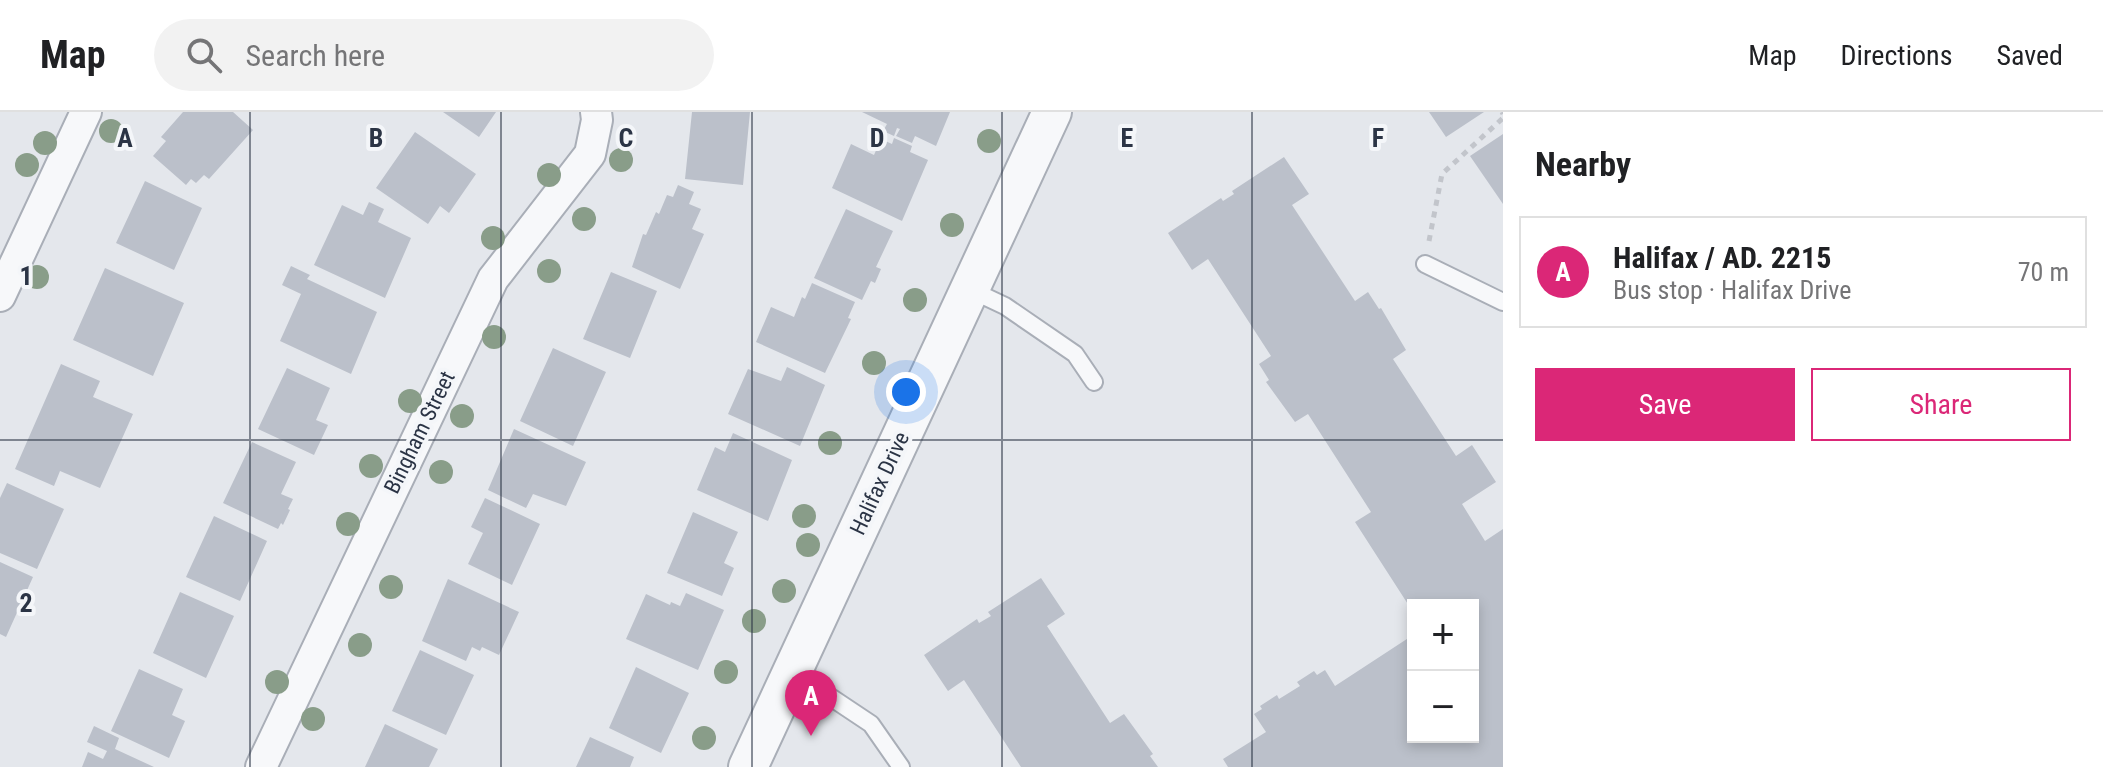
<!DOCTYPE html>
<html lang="en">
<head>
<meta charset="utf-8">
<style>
	:root { --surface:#fff; --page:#f2f2f2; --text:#202124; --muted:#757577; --line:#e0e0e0; --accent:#db2777 }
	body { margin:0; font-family:"Roboto Condensed",sans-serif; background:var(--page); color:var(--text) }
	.controls { position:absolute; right:24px; bottom:24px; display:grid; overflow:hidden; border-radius:0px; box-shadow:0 4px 12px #0003 }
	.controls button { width:72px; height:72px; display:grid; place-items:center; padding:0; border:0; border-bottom:2px solid var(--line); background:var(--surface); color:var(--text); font:40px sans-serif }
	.you { position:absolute; left:906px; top:280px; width:28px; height:28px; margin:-20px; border:6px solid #fff; border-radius:50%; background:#1a73e8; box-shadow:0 0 0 12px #1a73e833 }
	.badge { display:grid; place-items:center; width:52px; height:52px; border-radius:50%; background:var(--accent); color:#fff; font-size:26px; font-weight:700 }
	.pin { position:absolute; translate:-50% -66px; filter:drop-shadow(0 2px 4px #0008) }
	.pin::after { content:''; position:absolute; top:42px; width:28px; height:24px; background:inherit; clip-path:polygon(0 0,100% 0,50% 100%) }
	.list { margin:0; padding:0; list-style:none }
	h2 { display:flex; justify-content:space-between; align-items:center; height:104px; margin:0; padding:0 32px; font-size:34px }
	h2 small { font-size:26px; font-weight:400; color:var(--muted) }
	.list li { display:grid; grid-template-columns:52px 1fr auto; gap:24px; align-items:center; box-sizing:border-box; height:112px; margin:0 16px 16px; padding:0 16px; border:2px solid var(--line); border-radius:0px }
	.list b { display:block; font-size:30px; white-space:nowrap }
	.list p { margin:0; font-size:26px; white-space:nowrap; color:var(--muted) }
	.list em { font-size:26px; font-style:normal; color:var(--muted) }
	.actions { display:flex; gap:16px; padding:24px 32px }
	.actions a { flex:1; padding:18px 0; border:2px solid var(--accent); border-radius:0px; text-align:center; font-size:28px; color:var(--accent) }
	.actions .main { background:var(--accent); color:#fff }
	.icon { flex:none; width:44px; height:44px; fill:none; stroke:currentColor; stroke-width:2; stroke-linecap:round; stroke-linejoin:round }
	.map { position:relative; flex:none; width:1503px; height:655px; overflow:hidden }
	header { display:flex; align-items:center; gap:48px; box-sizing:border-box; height:112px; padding:0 40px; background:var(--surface); border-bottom:2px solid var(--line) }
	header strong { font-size:38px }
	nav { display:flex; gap:44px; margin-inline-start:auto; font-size:28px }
	.search { width:560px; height:72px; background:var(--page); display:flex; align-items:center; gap:20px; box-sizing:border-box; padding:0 28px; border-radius:44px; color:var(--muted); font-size:30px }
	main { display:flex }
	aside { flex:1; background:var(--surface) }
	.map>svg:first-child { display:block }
	.building { fill:#bbc0ca }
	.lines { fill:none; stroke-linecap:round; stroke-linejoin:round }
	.service-casing { stroke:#a9aeb7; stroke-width:20 }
	.minor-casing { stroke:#a9aeb7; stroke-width:34 }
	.tertiary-casing { stroke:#a9aeb7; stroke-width:42 }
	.path { stroke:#c2c5cb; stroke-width:5; stroke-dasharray:6 6; stroke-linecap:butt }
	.service { stroke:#f7f8fa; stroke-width:16 }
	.minor { stroke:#f7f8fa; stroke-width:30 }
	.tertiary { stroke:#f7f8fa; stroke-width:38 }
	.tree { fill:#899d89 }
	.grid { fill:none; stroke:#2b3445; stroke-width:2; stroke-opacity:0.55 }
	.labels { text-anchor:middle; stroke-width:8; stroke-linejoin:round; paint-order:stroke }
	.street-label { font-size:22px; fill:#2b3445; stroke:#f4f6f9 }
	.grid-label { font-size:26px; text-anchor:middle; font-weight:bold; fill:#2b3445; stroke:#f4f6f9; stroke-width:8; stroke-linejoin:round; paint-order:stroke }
</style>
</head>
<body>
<header>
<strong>Map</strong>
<div class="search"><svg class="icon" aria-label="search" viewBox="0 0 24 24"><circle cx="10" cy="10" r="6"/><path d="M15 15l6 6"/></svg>Search here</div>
<nav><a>Map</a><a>Directions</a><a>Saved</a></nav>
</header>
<main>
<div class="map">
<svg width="1503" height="655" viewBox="0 0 1503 655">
	<rect width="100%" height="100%" fill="#e4e7ec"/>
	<path class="building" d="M 183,0 L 233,0 L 253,18 L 209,67 L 204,63 L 196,71 L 191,67 L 186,73 L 153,44 L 166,29 L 161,25 Z
		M 443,0 L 496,0 L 479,25 Z
		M 692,0 L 750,0 L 743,73 L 685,67 Z
		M 862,0 L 950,0 L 936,34 L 915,24 L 912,31 L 896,24 L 900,17 L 897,16 L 894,24 L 883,19 L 887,12 Z
		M 1429,0 L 1484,0 L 1446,25 Z
		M 415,20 L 476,62 L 449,101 L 440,94 L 428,112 L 376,76 Z
		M 1503,22 L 1503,92 L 1470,44 Z
		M 894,26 L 912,34 L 910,40 L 928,48 L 902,109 L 832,76 L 851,32 L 874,43 L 881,27 L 892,32 Z
		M 1284,45 L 1309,82 L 1292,93 L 1355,189 L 1368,180 L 1379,197 L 1381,196 L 1406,238 L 1393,247 L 1456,344 L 1472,333 L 1496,370 L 1462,392 L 1485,429 L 1503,417 L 1503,655 L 1228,655 L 1223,647 L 1266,620 L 1254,602 L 1262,597 L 1260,594 L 1277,583 L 1279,587 L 1300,574 L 1297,570 L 1314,559 L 1317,563 L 1325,558 L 1335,574 L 1413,523 L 1413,625 L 1473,625 L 1473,493 L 1413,493 L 1413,500 L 1355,410 L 1371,400 L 1308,302 L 1295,310 L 1266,270 L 1269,268 L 1259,252 L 1271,244 L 1208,147 L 1192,158 L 1168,121 L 1221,86 L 1223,89 L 1234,82 L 1232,79 Z
		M 145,69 L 202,96 L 174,158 L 116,131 Z
		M 678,73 L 694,80 L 689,92 L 701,97 L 692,117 L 704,122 L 680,177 L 632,155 L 643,122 L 646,123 L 656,100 L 659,102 L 667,83 L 673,85 Z
		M 369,90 L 384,97 L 378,110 L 411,126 L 385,186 L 314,153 L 342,93 L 363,103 Z
		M 846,97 L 893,119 L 876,155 L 881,157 L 875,171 L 871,169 L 862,188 L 814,166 Z
		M 291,154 L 310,163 L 307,167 L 377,200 L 351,262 L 280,229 L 301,182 L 282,173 Z
		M 105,156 L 184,191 L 153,264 L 73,228 Z
		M 611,160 L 657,179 L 630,246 L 583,227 Z
		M 812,171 L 855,190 L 848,206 L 851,207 L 825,261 L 756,230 L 771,195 L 794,205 L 802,185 L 805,187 Z
		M 553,236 L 606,260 L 573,334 L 520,309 Z
		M 61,252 L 100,269 L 93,285 L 133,302 L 100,376 L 60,359 L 54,374 L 15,357 Z
		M 787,255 L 825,273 L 800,334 L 728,302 L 748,257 L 781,269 Z
		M 287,256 L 330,276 L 316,308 L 328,313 L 314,343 L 258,317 Z
		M 514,317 L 586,350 L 566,394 L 533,382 L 526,396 L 488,378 Z
		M 733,321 L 792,348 L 768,409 L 697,378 L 715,335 L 725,340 Z
		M 252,330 L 296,350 L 281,382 L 293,387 L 288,397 L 290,398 L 283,413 L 281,411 L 278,417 L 223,391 Z
		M 7,371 L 64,397 L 37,457 L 0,441 L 0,386 Z
		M 485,386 L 540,412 L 512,473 L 468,452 L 483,421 L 471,415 Z
		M 693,400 L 738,420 L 724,451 L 734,456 L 722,484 L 667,461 Z
		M 214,404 L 267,429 L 240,489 L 186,465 Z
		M 0,450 L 33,465 L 6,525 L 0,522 Z
		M 1041,466 L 1065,502 L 1047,514 L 1110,611 L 1124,602 L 1153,642 L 1150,644 L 1158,655 L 1021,655 L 964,568 L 948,579 L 924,543 L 977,507 L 979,511 L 991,504 L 988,500 Z
		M 448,467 L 519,500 L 499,543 L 482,535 L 480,539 L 472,535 L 466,549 L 422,529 Z
		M 180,480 L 234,504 L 206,566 L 153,541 Z
		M 686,481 L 724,498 L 698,558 L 626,527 L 646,482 L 670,493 L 671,490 L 680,494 Z
		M 420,538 L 474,563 L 446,623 L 392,599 Z
		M 636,555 L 689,581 L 661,641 L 609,616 Z
		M 139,557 L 183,577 L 172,603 L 185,609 L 169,646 L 111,619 Z
		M 385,612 L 438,637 L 429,655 L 365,655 Z
		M 94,614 L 119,626 L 115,637 L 154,655 L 82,655 L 88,640 L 103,647 L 107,639 L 87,630 Z
		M 590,625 L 634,645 L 630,655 L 576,655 Z"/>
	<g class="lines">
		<defs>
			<path id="service" d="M 1425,152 L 1503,190
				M 969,177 L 1005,194 L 1075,242 L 1094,270
				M 793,560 L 871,612 L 901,655"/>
			<path id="minor" d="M 0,184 L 86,0
				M 261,655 L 493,167 L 590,42 L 597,8 L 596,0"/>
			<path id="tertiary" d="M 748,655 L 1052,0"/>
		</defs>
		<use href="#service" class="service-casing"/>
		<use href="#minor" class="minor-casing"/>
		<use href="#tertiary" class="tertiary-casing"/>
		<path class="path" d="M 1502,0 L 1503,2
			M 1429,129 L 1442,62 L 1503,6"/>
		<use href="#service" class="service"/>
		<use href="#minor" class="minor"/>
		<use href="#tertiary" class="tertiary"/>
	</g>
	<g class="tree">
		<circle cx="111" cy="19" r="12"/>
		<circle cx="989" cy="29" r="12"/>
		<circle cx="45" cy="31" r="12"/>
		<circle cx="621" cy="48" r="12"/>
		<circle cx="27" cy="53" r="12"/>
		<circle cx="549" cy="63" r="12"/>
		<circle cx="584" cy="107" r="12"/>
		<circle cx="952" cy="113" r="12"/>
		<circle cx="493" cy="126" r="12"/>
		<circle cx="549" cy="159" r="12"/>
		<circle cx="37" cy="165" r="12"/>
		<circle cx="915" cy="188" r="12"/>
		<circle cx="494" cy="225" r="12"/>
		<circle cx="874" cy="251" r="12"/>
		<circle cx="410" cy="289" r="12"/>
		<circle cx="462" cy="304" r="12"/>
		<circle cx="830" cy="331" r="12"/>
		<circle cx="371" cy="354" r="12"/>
		<circle cx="441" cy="360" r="12"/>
		<circle cx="804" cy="404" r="12"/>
		<circle cx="348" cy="412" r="12"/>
		<circle cx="808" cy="433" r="12"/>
		<circle cx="391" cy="475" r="12"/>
		<circle cx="784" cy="479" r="12"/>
		<circle cx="754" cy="509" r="12"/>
		<circle cx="360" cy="533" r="12"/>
		<circle cx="726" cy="560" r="12"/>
		<circle cx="277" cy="570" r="12"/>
		<circle cx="313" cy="607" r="12"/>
		<circle cx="704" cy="626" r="12"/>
	</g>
	<path class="grid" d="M 250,0 L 250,655M 501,0 L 501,655M 752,0 L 752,655M 1002,0 L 1002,655M 1252,0 L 1252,655M 0,328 L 1503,328"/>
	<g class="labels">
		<g class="street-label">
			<text transform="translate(419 320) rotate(-64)" y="8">Bingham Street</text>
			<text transform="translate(879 371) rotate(-65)" y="8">Halifax Drive</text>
		</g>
	</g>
	<g class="grid-label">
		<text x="125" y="35">A</text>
		<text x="376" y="35">B</text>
		<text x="626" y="35">C</text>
		<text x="877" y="35">D</text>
		<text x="1127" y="35">E</text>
		<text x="1378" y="35">F</text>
		<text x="26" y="173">1</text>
		<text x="26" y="500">2</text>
	</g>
</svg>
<div class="controls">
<button>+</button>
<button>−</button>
</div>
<div class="you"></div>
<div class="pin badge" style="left:811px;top:624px">A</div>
</div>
<aside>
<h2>Nearby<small></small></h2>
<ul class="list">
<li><span class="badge">A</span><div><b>Halifax / AD. 2215</b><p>Bus stop · Halifax Drive</p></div><em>70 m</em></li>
</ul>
<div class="actions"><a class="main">Save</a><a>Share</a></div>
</aside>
</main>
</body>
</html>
